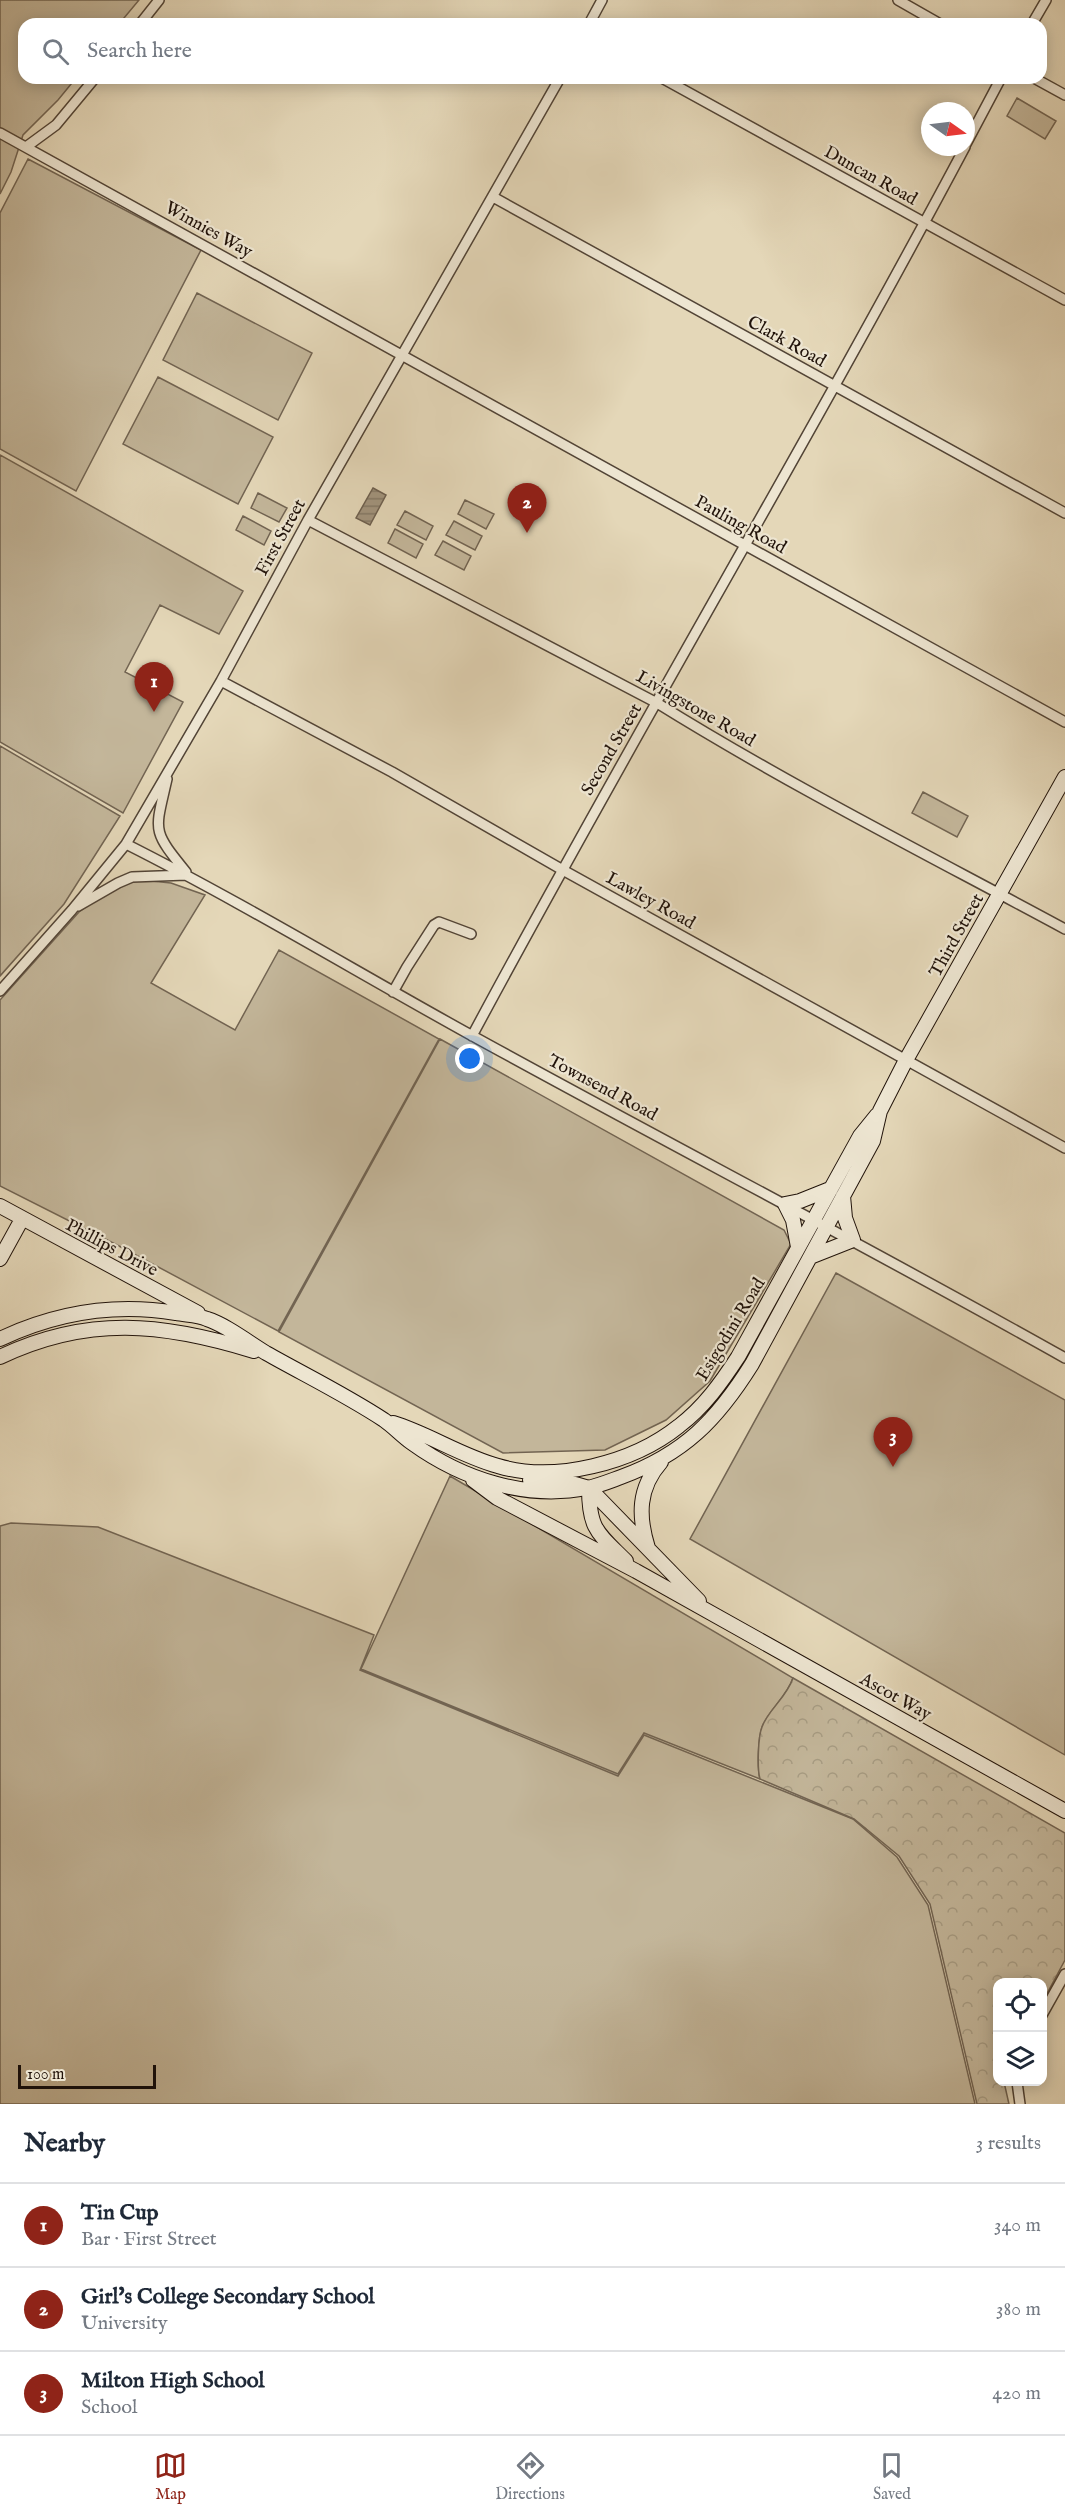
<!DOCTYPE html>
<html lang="en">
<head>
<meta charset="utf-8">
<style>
	:root { --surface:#fff; --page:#f2f2f3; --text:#1f2937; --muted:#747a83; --line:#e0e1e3; --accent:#8f2418 }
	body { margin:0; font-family:"IM FELL English",serif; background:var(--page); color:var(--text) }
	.controls { position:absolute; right:18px; bottom:18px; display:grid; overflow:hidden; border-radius:12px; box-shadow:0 3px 15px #0003 }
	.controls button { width:54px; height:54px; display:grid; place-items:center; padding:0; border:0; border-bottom:2px solid var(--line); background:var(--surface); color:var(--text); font:30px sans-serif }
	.compass { position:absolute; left:921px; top:102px; width:54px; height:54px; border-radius:50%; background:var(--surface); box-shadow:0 3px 15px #0003; rotate:104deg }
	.scale { position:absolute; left:18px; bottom:15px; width:138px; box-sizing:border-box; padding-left:6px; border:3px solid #21130a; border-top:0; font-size:16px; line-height:21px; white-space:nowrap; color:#21130a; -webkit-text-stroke:4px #ede5d1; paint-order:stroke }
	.you { position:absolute; left:470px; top:1059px; width:21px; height:21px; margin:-15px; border:4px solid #fff; border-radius:50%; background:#1a73e8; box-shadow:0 0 0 9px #1a73e833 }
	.badge { display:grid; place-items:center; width:39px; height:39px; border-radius:50%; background:var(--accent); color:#fff; font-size:20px; font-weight:700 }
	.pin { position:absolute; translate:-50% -50px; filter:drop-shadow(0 2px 3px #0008) }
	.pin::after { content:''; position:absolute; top:32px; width:21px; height:18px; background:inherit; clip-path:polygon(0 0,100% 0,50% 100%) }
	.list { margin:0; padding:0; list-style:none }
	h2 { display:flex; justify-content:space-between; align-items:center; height:78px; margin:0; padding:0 24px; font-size:26px }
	h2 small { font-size:20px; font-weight:400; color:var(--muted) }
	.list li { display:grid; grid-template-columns:39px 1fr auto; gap:18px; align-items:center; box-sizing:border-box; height:84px; padding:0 24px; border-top:2px solid var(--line) }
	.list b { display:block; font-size:22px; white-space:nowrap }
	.list p { margin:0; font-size:20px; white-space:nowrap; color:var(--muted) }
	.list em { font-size:20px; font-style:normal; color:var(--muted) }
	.icon { flex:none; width:33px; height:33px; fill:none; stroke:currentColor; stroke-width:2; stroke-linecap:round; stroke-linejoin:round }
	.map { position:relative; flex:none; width:1065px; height:2104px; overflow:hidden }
	.search { position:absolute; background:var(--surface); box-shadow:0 3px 15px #0003; left:18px; right:18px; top:18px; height:66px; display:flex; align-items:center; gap:15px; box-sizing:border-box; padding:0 21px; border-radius:18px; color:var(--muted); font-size:22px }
	.sheet { height:330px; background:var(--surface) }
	nav { display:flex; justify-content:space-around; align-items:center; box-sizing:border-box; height:84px; border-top:2px solid var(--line); background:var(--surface); font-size:16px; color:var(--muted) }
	nav a { display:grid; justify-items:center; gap:3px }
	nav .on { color:var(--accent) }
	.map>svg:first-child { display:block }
	.green { fill:#c3b69a; stroke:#726452; stroke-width:1.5 }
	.forest { fill:url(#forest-crowns); stroke:#726452; stroke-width:1.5 }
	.water { fill:url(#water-rules); stroke:#6e604f; stroke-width:1.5 }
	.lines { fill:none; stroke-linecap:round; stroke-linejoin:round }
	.minor-casing { stroke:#524436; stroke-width:12 }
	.secondary-casing { stroke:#21130a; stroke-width:16 }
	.minor { stroke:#ede5d1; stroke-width:9 }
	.secondary { stroke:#ede5d1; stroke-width:14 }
	.labels { text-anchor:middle; stroke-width:4.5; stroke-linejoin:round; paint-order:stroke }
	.street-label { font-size:18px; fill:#21130a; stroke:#ede5d1 }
</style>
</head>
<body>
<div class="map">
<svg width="1065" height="2104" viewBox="0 0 1065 2104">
	<defs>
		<pattern id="forest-crowns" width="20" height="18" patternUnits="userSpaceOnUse" patternTransform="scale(1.5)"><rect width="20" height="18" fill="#c3b69a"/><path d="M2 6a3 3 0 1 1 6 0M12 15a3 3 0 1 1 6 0" fill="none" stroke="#a79c83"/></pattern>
		<pattern id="water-rules" width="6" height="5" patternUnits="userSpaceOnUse" patternTransform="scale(1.5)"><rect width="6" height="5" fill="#a2947d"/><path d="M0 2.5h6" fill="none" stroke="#847865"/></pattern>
	</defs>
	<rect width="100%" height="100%" fill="#e4d7b8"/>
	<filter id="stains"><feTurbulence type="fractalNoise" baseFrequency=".00333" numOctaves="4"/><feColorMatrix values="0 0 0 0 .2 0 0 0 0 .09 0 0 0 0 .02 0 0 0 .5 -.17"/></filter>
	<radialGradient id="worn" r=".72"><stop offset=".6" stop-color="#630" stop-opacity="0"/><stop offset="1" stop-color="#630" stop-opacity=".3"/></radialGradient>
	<path class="green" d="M 0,0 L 139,0 L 119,24 L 24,24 L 24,78 L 76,78 L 58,100 L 23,135 L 11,172 L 0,194 Z
		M 1017,98 L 1056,121 L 1045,139 L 1007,116 Z
		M 28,159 L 201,250 L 76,491 L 0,449 L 0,213 Z
		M 197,293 L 312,353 L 278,420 L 163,360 Z
		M 158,377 L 273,437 L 238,504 L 123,444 Z
		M 0,455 L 243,591 L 219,634 L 160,605 L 125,672 L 183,702 L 123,813 L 0,742 Z
		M 258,493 L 287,508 L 279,522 L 251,508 Z
		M 465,500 L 494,514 L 486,529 L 458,514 Z
		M 405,511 L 433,526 L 426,540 L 397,525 Z
		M 243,516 L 271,531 L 264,545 L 236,530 Z
		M 454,521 L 482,536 L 475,550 L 446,535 Z
		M 395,529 L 423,544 L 416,558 L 388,543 Z
		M 443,541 L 471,556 L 464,570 L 435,555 Z
		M 0,746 L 120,816 L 64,904 L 0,976 Z
		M 923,792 L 968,816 L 957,837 L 912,813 Z
		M 132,879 L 171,883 L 205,895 L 151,983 L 235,1030 L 279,950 L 439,1039 L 278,1331 L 119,1246 L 0,1186 L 0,1000 L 79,912 L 110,890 Z
		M 440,1039 L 784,1230 L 791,1244 L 710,1381 L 666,1420 L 605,1450 L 503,1453 L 279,1332 Z
		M 836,1273 L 1065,1400 L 1065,1755 L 690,1539 Z
		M 450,1476 L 793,1678 C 787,1697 768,1710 762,1727 C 758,1738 757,1768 760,1779 L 644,1733 L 618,1774 L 361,1669 Z
		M 11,1523 L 98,1527 L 374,1635 L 360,1670 L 618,1776 L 644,1735 L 853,1819 L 897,1857 L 928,1905 L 975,2104 L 0,2104 L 0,1526 Z"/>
	<path class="forest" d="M 793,1678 L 1065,1833 L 1065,1960 L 1043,2001 L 1042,1982 L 998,1982 L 998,2082 L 1004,2082 L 1009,2104 L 977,2104 L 930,1904 L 899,1856 L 854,1819 L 760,1779 C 757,1768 758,1737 762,1727 C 768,1710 787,1697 793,1678 Z"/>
	<path class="water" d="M 373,488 L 386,495 L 370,525 L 356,518 Z"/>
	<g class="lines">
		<defs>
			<path id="minor" d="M 898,0 L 940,24
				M 140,24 L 159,0
				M 589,24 L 602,0
				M 1032,24 L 1046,0
				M 662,78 L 1065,300
				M 1034,78 L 1065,95
				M 0,133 L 1065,722
				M 966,144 L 1001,78
				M 26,147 L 56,125 L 95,78
				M 493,197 L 1065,513
				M 308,520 L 657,703 C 789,785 928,855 1065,929
				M 221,681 L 392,772 L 561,869 L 1065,1148
				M 167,779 C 155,832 151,829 186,872
				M 126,844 C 243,903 355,971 469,1034 C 667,1143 868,1247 1065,1358
				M 78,906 L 118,883 L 132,877 L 186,875
				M 0,991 L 72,910 L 126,844 L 221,681 L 308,520 L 560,78
				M 393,992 L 407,967 L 434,925 L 439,922 L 471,934
				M 472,1036 C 632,737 806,446 965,147
				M 1042,2015 L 1065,1974
				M 1017,2082 L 1020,2104"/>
			<path id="secondary" d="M 0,1206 L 198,1313
				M 798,1247 L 793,1220 L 785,1204 L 800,1201 L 830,1189
				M 810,1257 L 853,1240 L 845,1218 L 843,1196
				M 0,1259 L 22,1219
				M 0,1339 C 55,1313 115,1303 176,1313 C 186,1315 198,1315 207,1319 C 226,1325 248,1342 266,1353 C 305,1375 346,1395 384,1420 C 394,1427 402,1436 412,1443 C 462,1479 525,1500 587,1488 C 598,1486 610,1481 621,1477 C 684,1454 717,1420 752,1364 L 873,1141 L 880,1111 L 906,1060 L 1065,777
				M 0,1357 C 88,1315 163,1323 254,1351
				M 393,1423 C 429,1434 461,1456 498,1466 C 555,1483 633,1463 679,1426 C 704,1407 721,1383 738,1357 L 860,1136 L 877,1115
				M 473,1480 L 497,1498 L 636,1571 L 1065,1811
				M 530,1480 L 575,1484 L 589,1488 L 699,1601
				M 589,1488 C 589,1530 598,1533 626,1561
				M 648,1548 C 638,1516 638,1488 661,1462"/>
		</defs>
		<use href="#minor" class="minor-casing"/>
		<use href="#secondary" class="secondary-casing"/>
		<use href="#minor" class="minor"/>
		<use href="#secondary" class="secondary"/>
	</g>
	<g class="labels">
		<g class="street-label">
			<text transform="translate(871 175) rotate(29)" y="6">Duncan Road</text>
			<text transform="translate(209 229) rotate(29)" y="6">Winnies Way</text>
			<text transform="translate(787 341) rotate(29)" y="6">Clark Road</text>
			<text transform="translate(741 524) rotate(29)" y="6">Pauling Road</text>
			<text transform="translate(280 537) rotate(-61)" y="6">First Street</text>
			<text transform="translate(696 708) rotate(30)" y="6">Livingstone Road</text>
			<text transform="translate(611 749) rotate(-60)" y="6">Second Street</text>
			<text transform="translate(651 900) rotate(29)" y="6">Lawley Road</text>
			<text transform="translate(956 935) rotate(-61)" y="6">Third Street</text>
			<text transform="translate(603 1087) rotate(28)" y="6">Townsend Road</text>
			<text transform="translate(112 1247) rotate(28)" y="6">Phillips Drive</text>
			<text transform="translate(730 1329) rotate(-59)" y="6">Esigodini Road</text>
			<text transform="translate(896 1696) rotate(29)" y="6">Ascot Way</text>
		</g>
	</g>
	<rect width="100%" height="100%" filter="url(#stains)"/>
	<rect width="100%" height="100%" fill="url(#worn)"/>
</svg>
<div class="controls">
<button><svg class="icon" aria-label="locate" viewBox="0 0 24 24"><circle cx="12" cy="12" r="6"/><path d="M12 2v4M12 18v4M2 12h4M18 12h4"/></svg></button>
<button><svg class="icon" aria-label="layers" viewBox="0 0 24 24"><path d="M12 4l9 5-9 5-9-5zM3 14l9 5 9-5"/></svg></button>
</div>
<svg class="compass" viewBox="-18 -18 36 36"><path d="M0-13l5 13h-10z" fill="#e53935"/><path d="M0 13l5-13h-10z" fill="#747a83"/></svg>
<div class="scale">100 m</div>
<div class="you"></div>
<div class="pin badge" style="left:154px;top:712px">1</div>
<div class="pin badge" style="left:527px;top:533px">2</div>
<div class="pin badge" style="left:893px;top:1467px">3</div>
<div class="search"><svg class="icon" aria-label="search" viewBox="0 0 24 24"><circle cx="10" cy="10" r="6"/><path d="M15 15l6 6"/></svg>Search here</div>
</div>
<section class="sheet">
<h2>Nearby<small>3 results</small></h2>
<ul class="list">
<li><span class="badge">1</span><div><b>Tin Cup</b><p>Bar · First Street</p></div><em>340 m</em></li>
<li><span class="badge">2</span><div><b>Girl's College Secondary School</b><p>University</p></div><em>380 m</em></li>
<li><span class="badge">3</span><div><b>Milton High School</b><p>School</p></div><em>420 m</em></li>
</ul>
</section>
<nav>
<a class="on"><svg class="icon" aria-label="map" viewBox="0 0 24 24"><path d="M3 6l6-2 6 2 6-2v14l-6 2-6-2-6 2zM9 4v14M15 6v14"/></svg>Map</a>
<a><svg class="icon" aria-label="directions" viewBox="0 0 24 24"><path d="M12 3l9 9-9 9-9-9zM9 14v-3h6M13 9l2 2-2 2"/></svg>Directions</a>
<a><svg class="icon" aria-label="saved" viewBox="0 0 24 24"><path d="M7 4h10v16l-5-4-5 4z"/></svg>Saved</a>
</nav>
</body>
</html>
